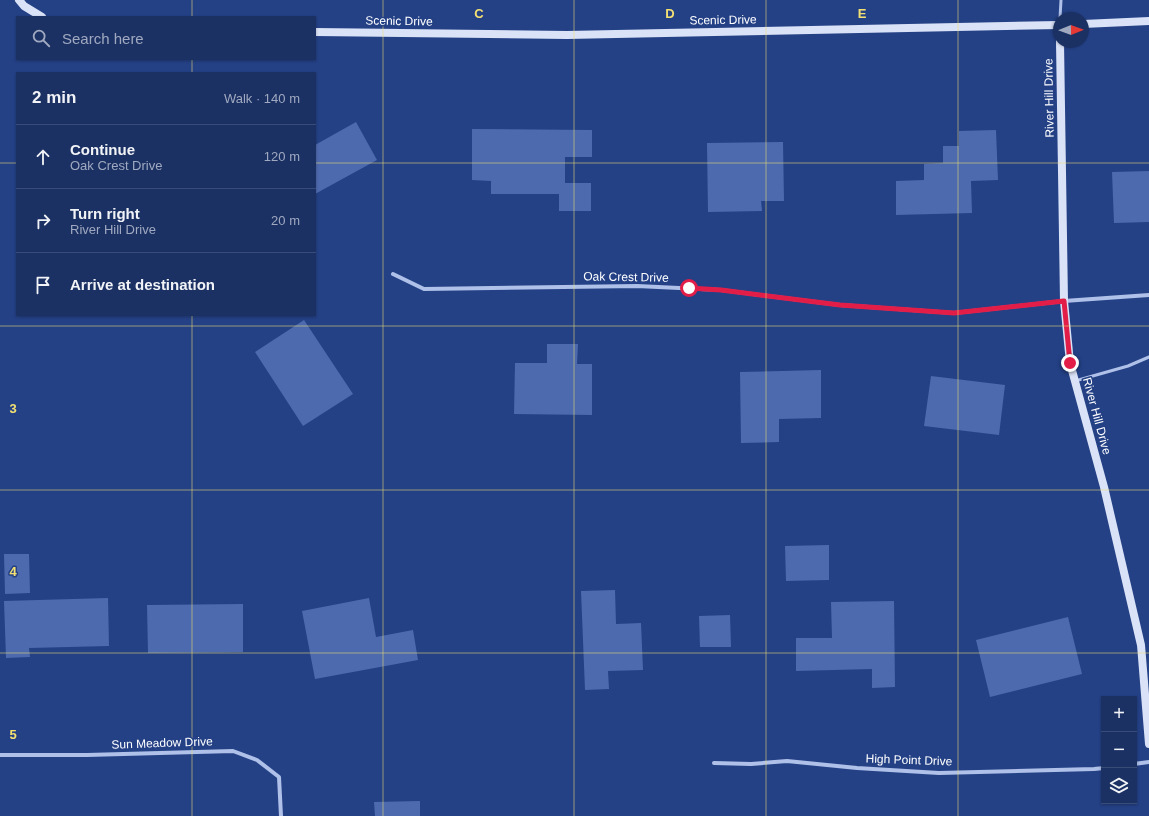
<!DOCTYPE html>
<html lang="en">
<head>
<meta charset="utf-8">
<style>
	:root { --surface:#1b3164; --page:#24396a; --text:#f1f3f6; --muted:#a0a9bf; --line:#394c78 }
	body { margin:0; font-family:Helvetica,sans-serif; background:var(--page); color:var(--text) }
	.controls { position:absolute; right:12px; bottom:12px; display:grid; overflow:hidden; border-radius:0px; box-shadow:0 1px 3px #0004 }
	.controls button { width:36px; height:36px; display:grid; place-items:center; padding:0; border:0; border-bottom:1px solid var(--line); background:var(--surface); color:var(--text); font:20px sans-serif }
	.compass { position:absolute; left:1053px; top:12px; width:36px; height:36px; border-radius:50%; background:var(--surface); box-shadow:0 1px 3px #0004; rotate:89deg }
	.stop { position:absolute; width:12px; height:12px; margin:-9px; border:3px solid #e11d48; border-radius:50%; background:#fff }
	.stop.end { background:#e11d48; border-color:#fff; box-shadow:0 1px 4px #0008 }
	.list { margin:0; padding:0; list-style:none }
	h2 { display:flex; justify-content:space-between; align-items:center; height:52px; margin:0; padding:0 16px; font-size:17px }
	h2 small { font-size:13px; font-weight:400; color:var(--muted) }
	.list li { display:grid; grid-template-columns:26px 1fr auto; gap:12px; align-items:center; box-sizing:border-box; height:64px; padding:0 16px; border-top:1px solid var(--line) }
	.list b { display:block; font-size:15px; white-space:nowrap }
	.list p { margin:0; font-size:13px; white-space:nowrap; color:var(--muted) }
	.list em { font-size:13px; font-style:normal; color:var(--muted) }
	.icon { flex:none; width:22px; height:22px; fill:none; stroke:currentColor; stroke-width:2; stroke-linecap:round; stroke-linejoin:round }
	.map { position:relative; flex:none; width:1149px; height:816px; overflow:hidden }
	.search { position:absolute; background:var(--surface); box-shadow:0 1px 3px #0004; left:16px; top:16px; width:300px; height:44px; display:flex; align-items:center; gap:10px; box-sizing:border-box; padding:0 14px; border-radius:0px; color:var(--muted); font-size:15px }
	.panel { position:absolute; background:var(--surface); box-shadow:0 1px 3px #0004; left:16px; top:72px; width:300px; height:244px; border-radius:0px }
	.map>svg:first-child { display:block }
	.building { fill:#4d6aae }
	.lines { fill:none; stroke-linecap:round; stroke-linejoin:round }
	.lane { stroke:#afc1e9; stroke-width:3 }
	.street { stroke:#afc1e9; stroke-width:4 }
	.secondary { stroke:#d9e2f7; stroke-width:8 }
	.route { stroke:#e11d48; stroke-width:5 }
	.grid { fill:none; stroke:#f3e073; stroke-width:1; stroke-opacity:0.55 }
	.labels { text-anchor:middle; stroke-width:3; stroke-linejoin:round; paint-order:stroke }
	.street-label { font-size:12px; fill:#fff; stroke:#244186 }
	.grid-label { font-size:13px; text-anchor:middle; font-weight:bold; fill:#f3e073; stroke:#244186; stroke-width:3; stroke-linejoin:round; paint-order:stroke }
</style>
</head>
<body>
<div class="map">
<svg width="1149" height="816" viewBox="0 0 1149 816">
	<rect width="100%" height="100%" fill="#244186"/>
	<path class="building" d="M 356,122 L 377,160 L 315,194 L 315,145 Z
		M 472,129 L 592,130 L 592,157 L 565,157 L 565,183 L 591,183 L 591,211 L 559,211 L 559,194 L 491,194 L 491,181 L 472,180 Z
		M 996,130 L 998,180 L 971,181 L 972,213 L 896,215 L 896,181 L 924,180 L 924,164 L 943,163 L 943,146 L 959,146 L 959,131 Z
		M 783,142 L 784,201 L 761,201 L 762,211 L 708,212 L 707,143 Z
		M 1149,171 L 1149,222 L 1114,223 L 1112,172 Z
		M 304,320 L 353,394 L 303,426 L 255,352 Z
		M 547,344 L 578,344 L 577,364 L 592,364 L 592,415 L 514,414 L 515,363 L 547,363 Z
		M 821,370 L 821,418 L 779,419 L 779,442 L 741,443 L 740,372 Z
		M 931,376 L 1005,385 L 999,435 L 924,426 Z
		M 829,545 L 829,580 L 786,581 L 785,546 Z
		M 4,554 L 29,554 L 30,593 L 5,594 Z
		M 615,590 L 616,624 L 641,623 L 643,670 L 608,671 L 609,689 L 585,690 L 581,591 Z
		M 108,598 L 109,646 L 29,648 L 30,657 L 6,658 L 4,601 Z
		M 369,598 L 376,637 L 413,630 L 418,660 L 315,679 L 302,611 Z
		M 894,601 L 895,687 L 872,688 L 872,669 L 796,671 L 796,638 L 832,638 L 831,602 Z
		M 243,604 L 243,652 L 148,653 L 147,605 Z
		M 730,615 L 731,647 L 700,647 L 699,616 Z
		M 1068,617 L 1082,674 L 990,697 L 976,640 Z
		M 420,801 L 420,816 L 375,816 L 374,802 Z"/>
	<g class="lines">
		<path class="lane" d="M 1060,18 L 1061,0
			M 1075,381 L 1128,366 L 1149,357"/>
		<path class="street" d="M 393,274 L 424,289 L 637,286 L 721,290 L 840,305 L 954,313 L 1064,301 L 1149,295
			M 0,755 L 87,755 L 233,751 L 257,760 L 279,777 L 281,816
			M 714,763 L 751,764 L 787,761 L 857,768 L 939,773 L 1094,769 L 1104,768
			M 1134,764 L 1149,762"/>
		<path class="secondary" d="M 19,0 L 24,6 L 42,17
			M 1083,24 L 1149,21
			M 315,32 L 567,35 L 1059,25
			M 1060,42 L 1064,301 L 1070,363 L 1104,487 L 1141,645 L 1149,744"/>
	</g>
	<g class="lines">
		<path class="route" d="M 689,288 L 721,290 L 840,305 L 954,313 L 1064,301 L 1070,363"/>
	</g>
	<path class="grid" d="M 192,0 L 192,17M 383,0 L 383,816M 574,0 L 574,816M 766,0 L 766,816M 958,0 L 958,816M 192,59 L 192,73M 0,163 L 17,163M 315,163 L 1149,163M 192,315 L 192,816M 0,326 L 1149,326M 0,490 L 1149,490M 0,653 L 1149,653"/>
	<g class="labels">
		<g class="street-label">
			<text transform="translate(723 20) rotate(-1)" y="4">Scenic Drive</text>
			<text transform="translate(399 21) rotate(1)" y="4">Scenic Drive</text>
			<text transform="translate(1049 98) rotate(-91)" y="4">River Hill Drive</text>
			<text transform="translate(626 277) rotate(1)" y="4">Oak Crest Drive</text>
			<text transform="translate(1097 416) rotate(75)" y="4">River Hill Drive</text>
			<text transform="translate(162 743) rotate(-2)" y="4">Sun Meadow Drive</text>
			<text transform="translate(909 760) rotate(2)" y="4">High Point Drive</text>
		</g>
	</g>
	<g class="grid-label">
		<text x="479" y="18">C</text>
		<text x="670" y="18">D</text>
		<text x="862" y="18">E</text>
		<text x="13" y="413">3</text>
		<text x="13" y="576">4</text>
		<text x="13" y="739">5</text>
	</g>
</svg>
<div class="controls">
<button>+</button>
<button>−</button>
<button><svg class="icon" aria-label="layers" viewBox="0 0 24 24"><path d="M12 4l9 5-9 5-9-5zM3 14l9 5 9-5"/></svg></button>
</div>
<svg class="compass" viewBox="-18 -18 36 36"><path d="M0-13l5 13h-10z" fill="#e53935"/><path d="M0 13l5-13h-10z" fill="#a0a9bf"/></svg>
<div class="stop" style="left:689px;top:288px"></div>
<div class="stop end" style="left:1070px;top:363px"></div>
<div class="search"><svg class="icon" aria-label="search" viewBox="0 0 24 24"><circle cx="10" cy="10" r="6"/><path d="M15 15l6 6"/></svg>Search here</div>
<section class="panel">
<h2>2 min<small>Walk · 140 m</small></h2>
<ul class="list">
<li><svg class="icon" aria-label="ahead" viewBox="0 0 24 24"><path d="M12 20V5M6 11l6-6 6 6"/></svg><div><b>Continue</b><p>Oak Crest Drive</p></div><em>120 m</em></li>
<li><svg class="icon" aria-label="right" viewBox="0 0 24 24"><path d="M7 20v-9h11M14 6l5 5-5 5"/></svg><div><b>Turn right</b><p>River Hill Drive</p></div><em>20 m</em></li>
<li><svg class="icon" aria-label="arrive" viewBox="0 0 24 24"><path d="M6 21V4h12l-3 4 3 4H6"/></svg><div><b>Arrive at destination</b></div></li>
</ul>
</section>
</div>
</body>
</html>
